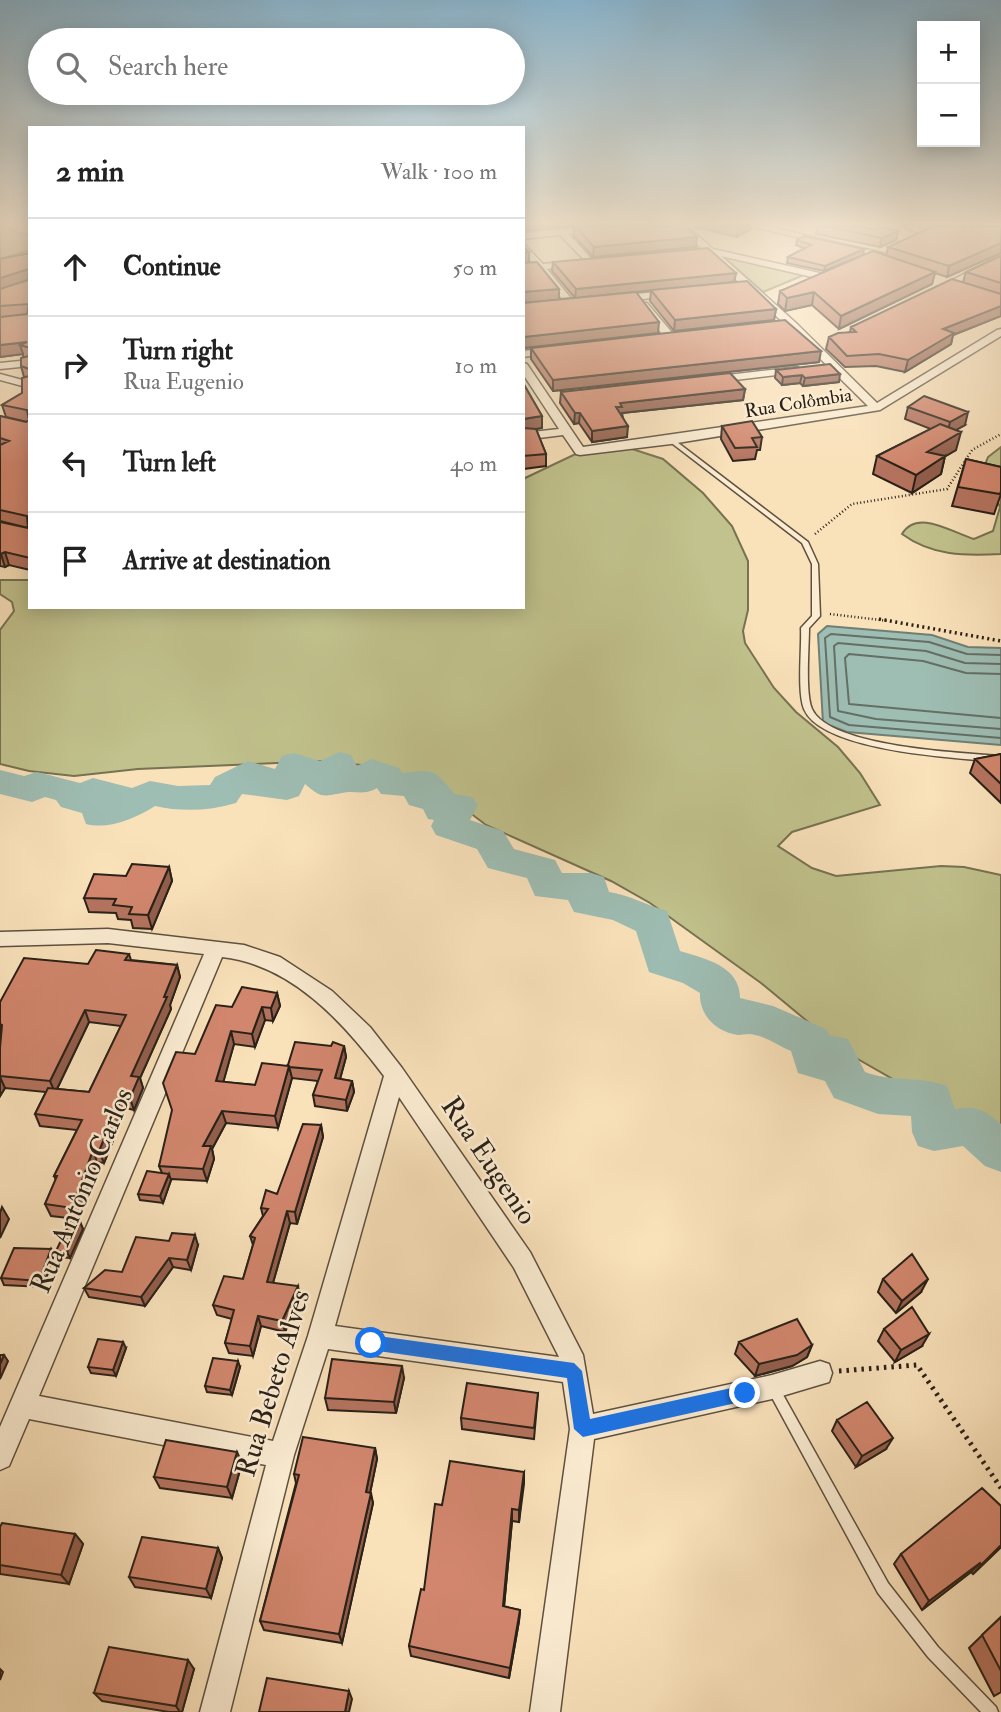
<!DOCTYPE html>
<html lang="en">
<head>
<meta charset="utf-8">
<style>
	:root { --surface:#fff; --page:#f6f6f6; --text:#222; --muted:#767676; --line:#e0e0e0 }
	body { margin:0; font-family:"IM FELL Double Pica",serif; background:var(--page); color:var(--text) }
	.controls { position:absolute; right:21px; top:21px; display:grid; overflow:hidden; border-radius:0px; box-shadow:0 4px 18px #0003 }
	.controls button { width:63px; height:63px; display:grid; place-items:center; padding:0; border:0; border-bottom:2px solid var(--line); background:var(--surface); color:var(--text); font:35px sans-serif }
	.stop { position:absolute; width:21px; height:21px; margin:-16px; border:5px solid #1a73e8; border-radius:50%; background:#fff }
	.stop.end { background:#1a73e8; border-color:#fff; box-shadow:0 2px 7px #0008 }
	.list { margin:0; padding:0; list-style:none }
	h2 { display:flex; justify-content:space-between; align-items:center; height:91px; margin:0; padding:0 28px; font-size:30px }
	h2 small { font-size:23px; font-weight:400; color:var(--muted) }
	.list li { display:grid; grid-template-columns:46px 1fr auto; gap:21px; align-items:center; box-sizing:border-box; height:98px; padding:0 28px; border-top:2px solid var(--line) }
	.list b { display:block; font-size:26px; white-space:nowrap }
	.list p { margin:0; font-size:23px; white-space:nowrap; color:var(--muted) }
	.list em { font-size:23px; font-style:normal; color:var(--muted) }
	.icon { flex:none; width:38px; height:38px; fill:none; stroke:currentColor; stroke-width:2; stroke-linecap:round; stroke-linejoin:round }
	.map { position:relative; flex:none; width:1001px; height:1712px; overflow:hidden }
	.search { position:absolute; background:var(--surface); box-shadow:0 4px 18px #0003; left:28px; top:28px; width:497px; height:77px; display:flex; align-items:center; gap:18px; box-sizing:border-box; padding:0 24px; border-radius:38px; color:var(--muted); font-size:26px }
	.panel { position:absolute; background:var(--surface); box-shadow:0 4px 18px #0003; left:28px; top:126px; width:497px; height:483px; border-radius:0px }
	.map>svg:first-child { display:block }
	.green { fill:#c1c28d; stroke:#767252; stroke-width:2 }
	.water { fill:#9ebdb3; stroke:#707f75; stroke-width:2 }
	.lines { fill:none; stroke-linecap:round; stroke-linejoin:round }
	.shore { stroke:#646f66; stroke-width:2 }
	.river { fill:#9ebdb3; fill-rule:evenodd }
	.service-casing { stroke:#5e5140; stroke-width:3 }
	.minor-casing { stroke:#5e5140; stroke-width:3 }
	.path-far2 { stroke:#2a2118; stroke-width:2.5; stroke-dasharray:1 2.5; stroke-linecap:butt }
	.path-far1 { stroke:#2a2118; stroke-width:3.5; stroke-dasharray:2 3.5; stroke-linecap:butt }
	.path { stroke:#2a2118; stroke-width:5; stroke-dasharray:2.5 5; stroke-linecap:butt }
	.service { fill:#fbecd2; fill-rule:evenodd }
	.minor { fill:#fbecd2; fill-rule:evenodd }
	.wall { fill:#b4735e; stroke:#2a2118; stroke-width:2; fill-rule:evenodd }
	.shaded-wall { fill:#925e4c; stroke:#2a2118; stroke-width:2 }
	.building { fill:#d1866d; stroke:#2a2118; stroke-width:2 }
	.route { fill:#1a73e8 }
	.labels { text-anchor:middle; stroke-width:5; stroke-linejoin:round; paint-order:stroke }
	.far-street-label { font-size:19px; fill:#2a2118; stroke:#fbecd2 }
	.near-street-label { font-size:28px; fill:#2a2118; stroke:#fbecd2 }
</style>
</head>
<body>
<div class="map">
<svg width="1001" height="1712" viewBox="0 0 1001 1712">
	<rect width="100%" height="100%" fill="#f9e1ba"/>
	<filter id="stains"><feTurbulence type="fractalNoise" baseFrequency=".00286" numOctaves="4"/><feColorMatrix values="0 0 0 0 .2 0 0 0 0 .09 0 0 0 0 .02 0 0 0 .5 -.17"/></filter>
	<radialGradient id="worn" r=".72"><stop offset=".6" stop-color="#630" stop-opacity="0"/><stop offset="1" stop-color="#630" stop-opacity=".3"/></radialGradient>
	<path class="green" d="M 0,226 L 30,236 L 30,250 L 0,259 Z
		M 724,257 L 804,275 L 763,292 Z
		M 626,447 L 663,459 L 703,493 L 732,526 L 748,561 L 748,610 L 743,631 L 745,643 L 774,688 L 796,712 L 838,747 L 860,773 L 880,805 L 792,832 L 778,846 L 812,868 L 836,876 L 941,866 L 964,867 L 1001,875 L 1001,1141 L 842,1050 L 761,983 L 650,903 L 611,881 L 486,825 L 444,793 L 406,775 L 370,766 L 324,761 L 138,769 L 74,776 L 29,771 L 0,764 L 0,630 L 14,611 L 12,602 L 0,594 L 0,580 L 30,580 L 30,607 L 523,607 L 523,479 L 584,450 Z
		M 1001,447 L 1001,554 C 965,556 932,556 902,534 C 917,508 953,533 974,539 L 993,531 L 1000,507 L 983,470 L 988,457 Z"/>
	<path class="water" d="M 827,626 L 932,635 L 968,647 L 1001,648 L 1001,745 L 847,732 L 823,723 L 818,634 Z"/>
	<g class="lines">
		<path class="shore" d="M 1001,655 L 967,654 L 929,642 L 831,634 L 825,638 L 830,717 L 849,725 L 1001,738
			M 1001,664 L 965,663 L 926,651 L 838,643 L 834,646 L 838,711 L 876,719 L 1001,729
			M 1001,674 L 966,673 L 923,661 L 849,654 L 845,658 L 849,704 L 1001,718"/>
		<path class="river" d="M 339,752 L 351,755 L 357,766 L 371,759 L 399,768 L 402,773 C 438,769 434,771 455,794 L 472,797 L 478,805 L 470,820 L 503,831 L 514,849 L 555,860 L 562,873 L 591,873 L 604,877 L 609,892 C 630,895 646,905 667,911 L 680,951 C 706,959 740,966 740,998 L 773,1006 L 826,1029 L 829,1035 L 848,1039 L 865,1072 C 891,1082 920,1076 947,1086 L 955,1109 C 975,1105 985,1110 1001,1124 L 1001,1172 L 985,1166 L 963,1146 L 934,1151 L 918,1146 L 912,1132 L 911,1116 L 878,1114 L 834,1098 L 825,1081 L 798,1073 L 791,1051 C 779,1046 767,1037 755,1035 C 749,1033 743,1035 738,1035 C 716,1032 699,1015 700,993 L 683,983 L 649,972 L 636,931 L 613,920 L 574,912 L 568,900 L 535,896 L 527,878 L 488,868 L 477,849 L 436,835 L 431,826 L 434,820 L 428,819 L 423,809 L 409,805 L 404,796 L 381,794 L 377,788 C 364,796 355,790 342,793 C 323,796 322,799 305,784 L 299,796 L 287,800 L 242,794 L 236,803 C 209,811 182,812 155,806 C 136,818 109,830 86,824 L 82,813 L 61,807 L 56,800 L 45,797 L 32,802 L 0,794 L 0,770 L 24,776 L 37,772 L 80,783 L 93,778 L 132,788 L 150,781 L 178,786 L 210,785 L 215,777 L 248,761 L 275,769 L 282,756 L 294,753 L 320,761 Z"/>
		<defs>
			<path id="service" d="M 669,439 L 673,439 L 808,542 L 818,564 L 820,616 L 809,628 C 809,648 805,693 812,709 C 829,747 962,753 1001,756 L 1001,762 C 958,758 822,752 804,709 C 797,692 802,648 801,628 L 812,616 L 812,564 L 802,543 L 669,441 Z
				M 773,1382 L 777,1384 L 888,1583 L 938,1647 L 996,1707 L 998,1712 L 981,1712 L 928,1657 L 878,1593 L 769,1392 L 767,1388 L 769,1384 Z"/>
			<path id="minor" d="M 591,226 L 619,226 L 569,234 L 594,262 L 589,265 L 560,235 L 523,239 L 523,233 Z
				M 678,226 L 687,226 L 713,249 L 824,274 L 824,278 L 821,279 L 721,256 L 795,322 L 877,403 L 997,330 L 1001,329 L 1001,336 L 880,410 L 671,444 L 580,455 L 576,454 L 563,435 L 523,440 L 523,433 L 559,429 L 523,374 L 523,363 L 527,364 L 583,447 L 868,406 L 787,326 L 708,254 L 687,255 L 687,251 L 702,249 Z
				M 750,226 L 766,226 L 886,254 L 881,257 Z
				M 902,226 L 915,226 L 931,233 L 927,236 Z
				M 523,243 L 543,264 L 578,261 L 578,265 L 547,269 L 574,302 L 574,306 L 568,306 L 538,270 L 523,272 L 523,266 L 534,265 L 523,252 Z
				M 1001,255 L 1001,262 L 941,292 L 933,290 Z
				M 674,290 L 679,293 L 677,295 L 618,302 L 613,299 L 618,296 Z
				M 641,303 L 647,303 L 674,335 L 674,339 L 666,339 L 641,307 Z
				M 555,347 L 559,348 L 559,352 L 523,357 L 523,351 Z
				M 30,360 L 30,366 L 0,369 L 0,363 Z
				M 797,367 L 802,370 L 801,372 L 710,383 L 705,380 L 710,377 Z
				M 0,374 L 30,382 L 30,388 L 0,380 Z
				M 108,929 L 244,945 L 280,957 L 332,991 L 370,1027 L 402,1068 L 530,1252 L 583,1355 L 593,1414 L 772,1375 L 820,1361 L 829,1364 L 832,1373 L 829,1382 L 772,1399 L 594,1439 L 560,1712 L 530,1712 L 570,1429 L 563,1382 L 328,1349 L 294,1455 L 230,1712 L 200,1712 L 266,1465 L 29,1419 L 9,1466 L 0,1470 L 0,1427 L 204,954 L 108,943 L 0,946 L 0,932 ZM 222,957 C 292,965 343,1022 384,1076 L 308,1336 L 273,1441 L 39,1396 ZM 399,1097 L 514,1268 L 559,1357 L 335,1326 Z"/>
		</defs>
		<use href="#service" class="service-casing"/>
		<use href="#minor" class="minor-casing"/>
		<path class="path-far2" d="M 815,534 L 852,504 L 947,489 L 972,450 L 1001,434
			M 830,614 L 889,621"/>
		<path class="path-far1" d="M 879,619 L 1001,641"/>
		<path class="path" d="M 839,1371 L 917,1365 L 1001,1488"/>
		<use href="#service" class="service"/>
		<use href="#minor" class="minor"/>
	</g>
	<path class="wall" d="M 523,226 L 686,226 L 696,247 L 593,257 L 574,236 L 574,227 L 523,230 Z
		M 696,226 L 751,226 L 751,229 L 737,237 L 696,227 Z
		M 818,226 L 844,226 L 851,228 L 898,231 L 896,240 L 880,247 L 816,234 Z
		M 1001,226 L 1001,253 L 947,277 L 935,273 L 932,284 L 839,329 L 812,305 L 785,311 L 778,304 L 780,291 L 886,256 L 888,247 Z
		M 797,240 L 863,255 L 824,271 L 787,263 L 788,257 L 804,248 L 796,245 Z
		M 523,246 L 529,263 L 559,299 L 575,298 L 552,271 L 553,262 L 736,273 L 734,282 L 776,309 L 774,320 L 674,331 L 650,301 L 651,291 L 636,292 L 658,333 L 524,348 L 523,347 Z
		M 30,253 L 30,570 L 9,565 L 5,567 L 0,566 L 0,522 L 28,528 L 0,521 L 0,416 L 26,422 L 27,422 L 6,417 L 2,405 L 22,393 L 24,377 L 21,366 L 23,357 L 23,354 L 0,357 L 0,259 Z
		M 1001,256 L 1001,316 L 953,335 L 951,344 L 905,372 L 876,366 L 845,367 L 826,349 L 829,337 L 850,332 L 851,327 L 963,282 L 966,272 Z
		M 531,348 L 819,362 L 553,391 L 531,359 Z
		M 776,370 L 839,382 L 803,386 L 800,383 L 782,385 L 775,378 Z
		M 523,383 L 542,416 L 542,428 L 536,429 L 546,454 L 546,466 L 523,469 Z
		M 745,389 L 743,400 L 622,413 L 627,437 L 592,442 L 579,423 L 574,424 L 560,403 L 561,392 Z
		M 908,407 L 965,425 L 955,430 L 956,450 L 945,456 L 941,474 L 912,493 L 873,474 L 877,456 L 931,429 L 905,419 Z
		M 722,426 L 762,437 L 760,450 L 757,450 L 755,459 L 733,461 L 721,439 Z
		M 966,459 L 1001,467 L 1001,494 L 994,514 L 952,506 Z
		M 1001,754 L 1001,803 L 970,773 L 975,759 Z
		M 169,867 L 172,881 L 152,929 L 133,928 L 131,920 L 118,919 L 116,913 L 89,912 L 84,898 L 126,876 Z
		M 129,954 L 131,960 L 177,965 L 180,977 L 170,1005 L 171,1009 L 140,1078 L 143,1088 L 134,1110 L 126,1108 L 104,1163 L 97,1162 L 77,1219 L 51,1216 L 45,1204 L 56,1180 L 54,1176 L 77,1130 L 40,1126 L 35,1114 L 46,1092 L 5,1088 L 0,1096 L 0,1048 L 1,1036 L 0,1035 L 0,1002 L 88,964 ZM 89,1022 L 121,1026 L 89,1092 L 57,1089 Z
		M 277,993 L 280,1006 L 273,1021 L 265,1020 L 255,1047 L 234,1044 L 223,1082 L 255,1085 L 288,1065 L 331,1046 L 344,1046 L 346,1057 L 340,1079 L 352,1081 L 354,1092 L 347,1111 L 315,1106 L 313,1095 L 318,1081 L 292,1078 L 278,1128 L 226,1123 L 212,1149 L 214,1159 L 207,1181 L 170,1179 L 171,1180 L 163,1203 L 140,1200 L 138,1194 L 162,1173 L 159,1166 L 195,1054 L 232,1007 Z
		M 321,1125 L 323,1137 L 297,1224 L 290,1223 L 273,1283 L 300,1297 L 285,1332 L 261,1326 L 253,1356 L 229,1353 L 225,1343 L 232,1319 L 217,1315 L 213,1305 L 243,1279 L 253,1245 L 250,1236 L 263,1216 L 261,1208 L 277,1194 Z
		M 80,1222 L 83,1229 L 70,1258 L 59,1257 L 56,1251 Z
		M 198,1245 L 191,1270 L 173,1267 L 145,1306 L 89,1297 L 84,1288 L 122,1272 Z
		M 51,1249 L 54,1256 L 43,1287 L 4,1285 L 1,1278 Z
		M 883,1279 L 921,1292 L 896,1313 L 878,1292 Z
		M 884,1329 L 922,1346 L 895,1362 L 878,1341 Z
		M 739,1342 L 812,1345 L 807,1357 L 792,1366 L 755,1376 L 735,1354 Z
		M 126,1348 L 116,1376 L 91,1373 L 88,1367 Z
		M 240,1367 L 232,1395 L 207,1392 L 205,1386 Z
		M 404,1378 L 396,1413 L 328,1410 L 325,1398 Z
		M 538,1393 L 534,1439 L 462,1429 L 461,1418 Z
		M 837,1420 L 886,1449 L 856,1467 L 832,1431 Z
		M 375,1448 L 377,1459 L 370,1493 L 373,1503 L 342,1643 L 264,1630 L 260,1621 L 296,1483 L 294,1474 Z
		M 242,1463 L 232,1498 L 160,1488 L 154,1477 Z
		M 524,1472 L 519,1522 L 512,1521 L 504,1607 L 520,1610 L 519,1621 L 509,1678 L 411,1656 L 409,1646 L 424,1590 Z
		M 0,1527 L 75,1534 L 83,1544 L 69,1584 L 0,1574 Z
		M 1001,1547 L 973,1574 L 971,1572 L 922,1610 L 894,1564 L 901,1554 Z
		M 218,1548 L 222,1558 L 211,1598 L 135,1587 L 129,1577 Z
		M 1001,1617 L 1001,1692 L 994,1696 L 969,1648 Z
		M 194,1669 L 182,1712 L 169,1712 L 102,1701 L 94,1693 Z"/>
	<path class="shaded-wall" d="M 741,226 L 751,226 L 751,229 L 737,237 L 738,228 Z
		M 898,231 L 896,240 L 880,247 L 882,238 Z
		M 697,237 L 696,247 L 593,257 L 594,247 Z
		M 1001,243 L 1001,253 L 947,277 L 949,266 Z
		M 864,249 L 863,255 L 824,271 L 825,266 Z
		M 529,252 L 529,263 L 523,264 L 523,253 Z
		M 29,269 L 30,280 L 0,290 L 0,278 Z
		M 935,272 L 932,284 L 839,329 L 841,316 Z
		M 736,273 L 734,282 L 575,298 L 576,289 Z
		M 559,289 L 559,300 L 523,303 L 523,292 Z
		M 814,292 L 812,305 L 785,311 L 787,298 Z
		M 1001,306 L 1001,316 L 953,335 L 951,344 L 905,372 L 908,360 L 943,329 Z
		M 776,309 L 774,320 L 674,331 L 675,320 Z
		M 659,322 L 658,333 L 524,348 L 524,337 Z
		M 27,342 L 20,345 L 23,354 L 0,357 L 0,345 Z
		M 821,351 L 819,362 L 553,391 L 553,380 Z
		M 840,374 L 839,382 L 803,386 L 805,378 Z
		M 802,375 L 800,383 L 782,385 L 783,377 Z
		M 745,389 L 743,400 L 622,413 L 621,417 L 616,407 L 620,403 Z
		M 968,412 L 965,425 L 947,435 L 950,422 Z
		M 575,413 L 580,413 L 579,423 L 574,424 Z
		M 542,416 L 542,428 L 523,431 L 523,419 Z
		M 628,426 L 627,437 L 592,442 L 592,431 Z
		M 961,432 L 956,450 L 922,470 L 927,452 Z
		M 945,456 L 941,474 L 912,493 L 916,475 Z
		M 5,552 L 9,565 L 5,567 L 1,554 Z
		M 169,867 L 172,881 L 152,929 L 148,915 Z
		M 177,965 L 180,977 L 170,1005 L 171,1009 L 140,1078 L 143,1088 L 134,1110 L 130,1098 L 131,1076 Z
		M 277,993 L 280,1006 L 273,1021 L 271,1008 Z
		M 262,1007 L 265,1020 L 255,1047 L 252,1034 Z
		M 85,1010 L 89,1022 L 55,1093 L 50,1081 Z
		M 231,1031 L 234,1044 L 220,1094 L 216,1081 Z
		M 344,1046 L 346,1057 L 337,1090 L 335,1078 Z
		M 289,1066 L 292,1078 L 278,1128 L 275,1116 Z
		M 0,1077 L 5,1088 L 0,1096 Z
		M 352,1081 L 354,1092 L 347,1111 L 346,1100 Z
		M 122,1096 L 126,1108 L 104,1163 L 99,1151 Z
		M 222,1111 L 226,1123 L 212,1149 L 214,1159 L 207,1181 L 203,1169 L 203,1146 Z
		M 321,1125 L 323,1137 L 297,1224 L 295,1212 Z
		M 93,1150 L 97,1162 L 77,1219 L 72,1208 Z
		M 169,1174 L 171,1180 L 163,1203 L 160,1196 Z
		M 2,1207 L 9,1219 L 0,1238 L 0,1213 Z
		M 287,1211 L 290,1223 L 270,1293 L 267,1282 Z
		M 80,1222 L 83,1229 L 70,1258 L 67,1252 Z
		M 195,1235 L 198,1245 L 191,1270 L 187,1260 Z
		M 51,1249 L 54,1256 L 43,1287 L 39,1281 Z
		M 169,1258 L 173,1267 L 145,1306 L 141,1297 Z
		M 928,1279 L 921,1292 L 896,1313 L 902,1301 Z
		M 298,1286 L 300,1297 L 285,1332 L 282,1321 Z
		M 258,1316 L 261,1326 L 253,1356 L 250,1346 Z
		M 929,1334 L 922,1346 L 895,1362 L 901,1350 Z
		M 123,1342 L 126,1348 L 116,1376 L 113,1370 Z
		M 812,1345 L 807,1357 L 792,1366 L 755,1376 L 759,1364 Z
		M 4,1355 L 8,1361 L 0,1379 L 0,1364 Z
		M 238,1361 L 240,1367 L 232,1395 L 230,1390 Z
		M 402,1366 L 404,1378 L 396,1413 L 394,1402 Z
		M 893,1438 L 886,1449 L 856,1467 L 862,1456 Z
		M 375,1448 L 377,1459 L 368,1503 L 366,1492 Z
		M 237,1452 L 242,1463 L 232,1498 L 227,1487 Z
		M 524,1472 L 524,1484 L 519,1522 L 519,1510 Z
		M 371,1493 L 373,1503 L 342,1643 L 339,1634 Z
		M 512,1509 L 512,1521 L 503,1617 L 503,1606 Z
		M 75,1534 L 83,1544 L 69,1584 L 61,1575 Z
		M 1001,1545 L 1001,1547 L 973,1574 L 981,1565 Z
		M 218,1548 L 222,1558 L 211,1598 L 206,1589 Z
		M 980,1563 L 971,1572 L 922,1610 L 929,1601 Z
		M 520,1610 L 519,1621 L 509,1678 L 510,1668 Z
		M 188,1660 L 194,1669 L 182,1712 L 180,1712 L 176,1706 Z
		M 0,1669 L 3,1672 L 0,1680 Z
		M 349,1691 L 352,1699 L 349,1712 L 345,1712 Z"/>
	<path class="building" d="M 575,226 L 686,226 L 697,237 L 594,247 Z
		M 825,226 L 844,226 L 851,228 L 853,226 L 859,226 L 875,230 L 880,227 L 898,231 L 882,238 Z
		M 934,226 L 1001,226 L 1001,243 L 949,266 L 888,247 Z
		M 804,236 L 864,249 L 825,266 L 788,257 L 811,245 L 797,240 Z
		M 523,246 L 529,252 L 523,253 Z
		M 708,248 L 736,273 L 576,289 L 553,262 Z
		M 873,251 L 935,272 L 841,316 L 814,292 L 787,298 L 780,291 Z
		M 30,253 L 30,558 L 5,552 L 0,554 L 0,522 L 28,528 L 27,516 L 0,510 L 0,445 L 9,441 L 0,438 L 0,416 L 26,422 L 29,420 L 27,410 L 2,405 L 22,393 L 22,378 L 29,376 L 29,369 L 21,366 L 21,358 L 29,356 L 30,348 L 20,345 L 27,342 L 0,345 L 0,317 L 27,314 L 29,304 L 0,306 L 0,289 L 28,280 L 29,269 L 0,278 L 0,259 Z
		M 1001,256 L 1001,283 L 966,272 Z
		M 537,262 L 559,289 L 523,292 L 523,263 Z
		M 952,279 L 1001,294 L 1001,306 L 943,329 L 954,333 L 908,360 L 879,354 L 847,356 L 829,337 L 838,333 L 856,332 L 851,327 Z
		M 747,281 L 776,309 L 675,320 L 651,290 Z
		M 636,292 L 659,322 L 524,337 L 523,335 L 523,303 Z
		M 785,320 L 821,351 L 553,380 L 531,348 Z
		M 830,364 L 840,374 L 805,378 L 802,375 L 783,377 L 776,370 Z
		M 730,373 L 745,389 L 620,403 L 622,407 L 616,407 L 628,426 L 592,431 L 580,413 L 575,413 L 561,392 Z
		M 523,383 L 542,416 L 523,419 Z
		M 924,396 L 968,412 L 950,422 L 908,407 Z
		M 752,421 L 762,437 L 752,438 L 757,447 L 735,448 L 722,426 Z
		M 940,424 L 961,432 L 927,452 L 945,456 L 916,475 L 877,456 Z
		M 523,428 L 536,429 L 546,454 L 523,456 Z
		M 966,459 L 1001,467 L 1001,491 L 1000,494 L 958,487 Z
		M 1001,754 L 1001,784 L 975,759 Z
		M 132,864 L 169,867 L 148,915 L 129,914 L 132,907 L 113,905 L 116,899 L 84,898 L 94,874 L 126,876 Z
		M 96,950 L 129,954 L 125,960 L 177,965 L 164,997 L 167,997 L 131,1076 L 139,1077 L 130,1098 L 122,1096 L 99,1151 L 93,1150 L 72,1208 L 45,1204 L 57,1176 L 54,1176 L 82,1120 L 35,1114 L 48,1088 L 89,1092 L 126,1015 L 85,1010 L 50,1081 L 0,1076 L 0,1048 L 2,1025 L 0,1024 L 0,1002 L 24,958 L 88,964 Z
		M 242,987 L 277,993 L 271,1008 L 262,1007 L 252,1034 L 231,1031 L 216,1081 L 255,1085 L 262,1063 L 289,1066 L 275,1116 L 222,1111 L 203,1146 L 211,1146 L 203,1169 L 159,1166 L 172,1110 L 163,1083 L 176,1052 L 195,1054 L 216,1005 L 232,1007 Z
		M 295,1042 L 331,1046 L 333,1042 L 344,1046 L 335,1078 L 352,1081 L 346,1100 L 313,1095 L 322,1070 L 289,1067 L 289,1066 L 288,1065 Z
		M 303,1124 L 321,1125 L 295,1212 L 287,1211 L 267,1282 L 298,1286 L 282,1321 L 258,1316 L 250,1346 L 225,1343 L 234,1310 L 213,1305 L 224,1276 L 243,1279 L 255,1238 L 250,1236 L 268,1209 L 261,1208 L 266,1190 L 277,1194 Z
		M 147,1171 L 169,1174 L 160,1196 L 138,1194 Z
		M 71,1220 L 80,1222 L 67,1252 L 56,1251 Z
		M 172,1233 L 195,1235 L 187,1260 L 169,1258 L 141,1297 L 84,1288 L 105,1270 L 122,1272 L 136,1237 L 169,1241 Z
		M 14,1248 L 51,1249 L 39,1281 L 1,1278 Z
		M 912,1254 L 928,1279 L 902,1301 L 883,1279 Z
		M 912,1307 L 929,1334 L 901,1350 L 884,1329 Z
		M 797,1319 L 812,1345 L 797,1355 L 759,1364 L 739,1342 Z
		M 98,1339 L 123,1342 L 113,1370 L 88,1367 Z
		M 0,1355 L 4,1355 L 0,1364 Z
		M 213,1358 L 238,1361 L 230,1390 L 205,1386 Z
		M 332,1359 L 402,1366 L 394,1402 L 325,1398 Z
		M 467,1383 L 538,1393 L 534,1428 L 461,1418 Z
		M 867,1402 L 893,1438 L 862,1456 L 837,1420 Z
		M 303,1437 L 375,1448 L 366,1492 L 371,1493 L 339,1634 L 260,1621 L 299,1475 L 294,1474 Z
		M 166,1440 L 237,1452 L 227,1487 L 154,1477 Z
		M 450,1461 L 524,1472 L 519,1510 L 512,1509 L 503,1606 L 520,1610 L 510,1668 L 409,1646 L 421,1589 L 424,1590 L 435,1504 L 442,1505 Z
		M 982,1488 L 1001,1506 L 1001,1545 L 981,1565 L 980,1563 L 929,1601 L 901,1554 Z
		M 2,1523 L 75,1534 L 61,1575 L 0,1565 L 0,1527 Z
		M 142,1537 L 218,1548 L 206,1589 L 129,1577 Z
		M 1001,1617 L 1001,1671 L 982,1635 Z
		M 109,1647 L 188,1660 L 176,1706 L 94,1693 Z
		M 267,1678 L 349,1691 L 345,1712 L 259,1712 Z"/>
	<linearGradient id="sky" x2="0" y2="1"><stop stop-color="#8ab8d3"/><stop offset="0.48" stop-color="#fcf2e0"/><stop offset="1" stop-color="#fcf2e0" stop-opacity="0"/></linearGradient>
	<rect width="1001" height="466" fill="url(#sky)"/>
	<path class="route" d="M 371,1335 L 574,1363 L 582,1371 L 590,1419 L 745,1385 L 753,1393 L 745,1401 L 583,1437 L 574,1429 L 567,1378 L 371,1350 L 363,1343 Z"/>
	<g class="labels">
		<g class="far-street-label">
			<text transform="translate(798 402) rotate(-9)" y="7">Rua Colômbia</text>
		</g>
		<g class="near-street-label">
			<text transform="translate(490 1160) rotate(56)" y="10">Rua Eugenio</text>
			<text transform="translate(81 1190) rotate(-67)" y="10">Rua Antônio Carlos</text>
			<text transform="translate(272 1383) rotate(-73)" y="10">Rua Bebeto Alves</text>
		</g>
	</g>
	<rect width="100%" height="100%" filter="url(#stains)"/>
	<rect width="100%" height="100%" fill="url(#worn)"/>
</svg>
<div class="controls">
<button>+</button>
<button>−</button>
</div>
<div class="stop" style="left:371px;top:1343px"></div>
<div class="stop end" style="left:745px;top:1393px"></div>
<div class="search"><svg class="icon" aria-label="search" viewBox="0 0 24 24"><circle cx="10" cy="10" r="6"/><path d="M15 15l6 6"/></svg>Search here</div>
<section class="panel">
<h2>2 min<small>Walk · 100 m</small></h2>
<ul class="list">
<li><svg class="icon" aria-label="ahead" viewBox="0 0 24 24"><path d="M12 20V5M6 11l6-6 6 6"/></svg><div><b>Continue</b></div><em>50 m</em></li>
<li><svg class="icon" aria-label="right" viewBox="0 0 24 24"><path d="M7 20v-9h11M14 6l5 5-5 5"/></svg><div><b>Turn right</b><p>Rua Eugenio</p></div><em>10 m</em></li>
<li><svg class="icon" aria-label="left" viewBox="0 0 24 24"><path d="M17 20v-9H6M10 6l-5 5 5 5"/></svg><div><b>Turn left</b></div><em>40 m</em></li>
<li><svg class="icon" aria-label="arrive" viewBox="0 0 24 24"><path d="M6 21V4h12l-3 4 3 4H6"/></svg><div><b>Arrive at destination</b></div></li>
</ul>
</section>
</div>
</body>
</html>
